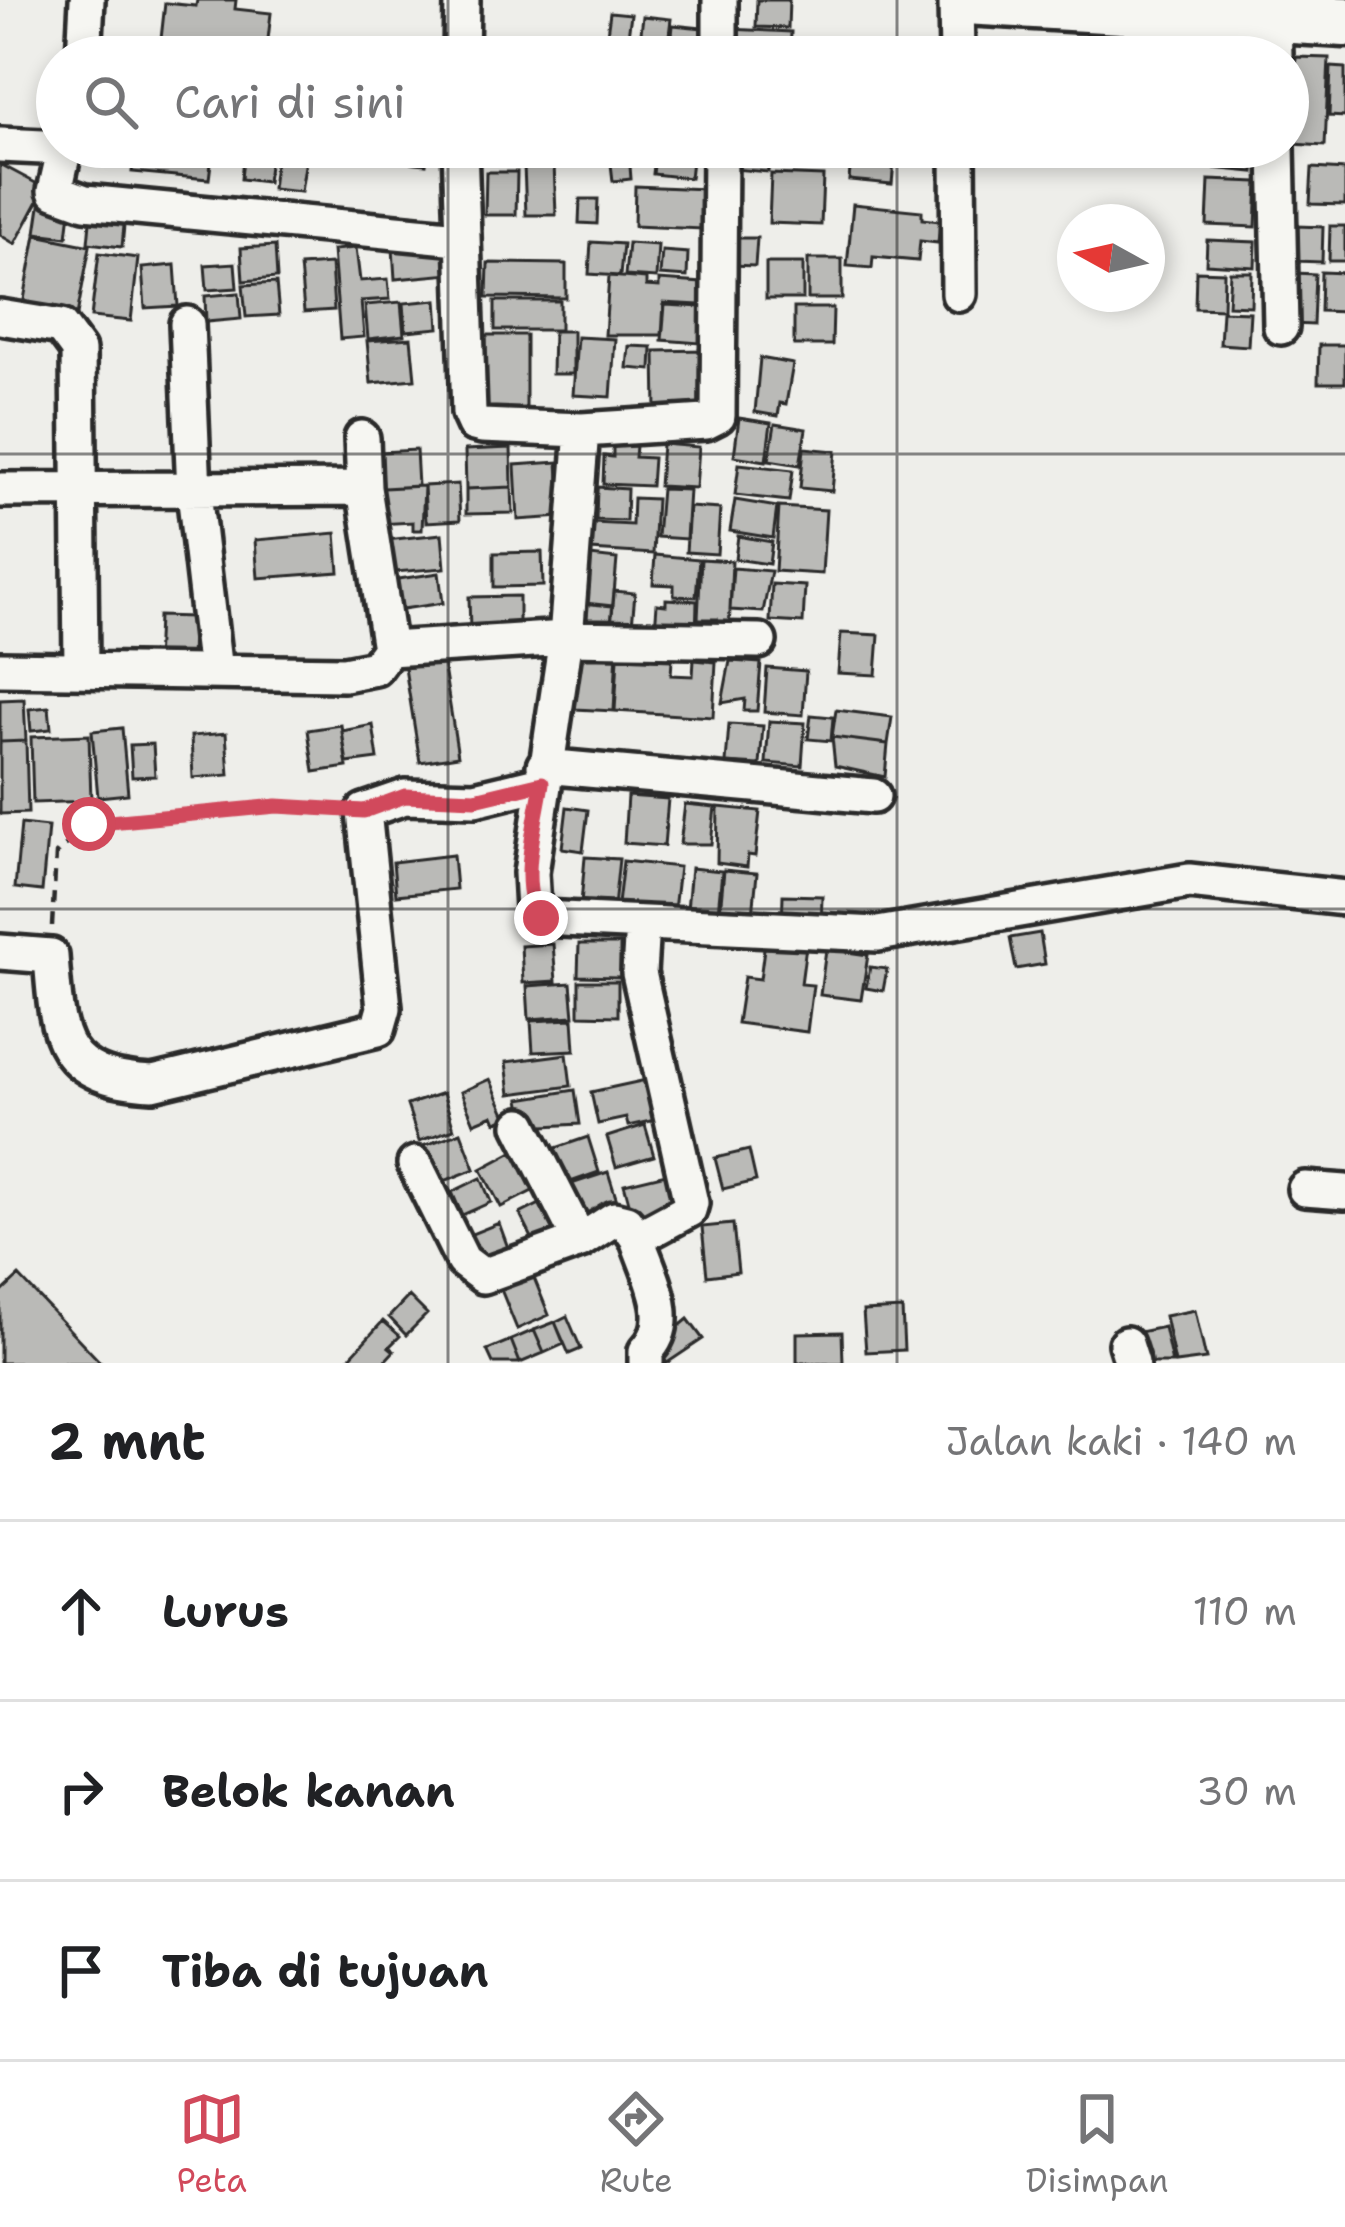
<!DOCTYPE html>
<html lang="id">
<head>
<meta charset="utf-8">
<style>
	:root { --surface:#fff; --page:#f6f6f6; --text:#202124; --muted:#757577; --line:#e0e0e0; --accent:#d1495b }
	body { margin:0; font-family:"Shantell Sans",sans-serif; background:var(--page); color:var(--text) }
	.compass { position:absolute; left:1057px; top:204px; width:108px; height:108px; border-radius:50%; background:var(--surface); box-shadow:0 6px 18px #0003; rotate:278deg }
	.stop { position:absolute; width:36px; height:36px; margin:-27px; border:9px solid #d1495b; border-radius:50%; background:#fff }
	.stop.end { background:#d1495b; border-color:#fff; box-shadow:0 3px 12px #0008 }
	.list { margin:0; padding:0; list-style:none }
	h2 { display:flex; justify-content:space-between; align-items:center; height:156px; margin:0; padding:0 48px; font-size:51px }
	h2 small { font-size:39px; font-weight:400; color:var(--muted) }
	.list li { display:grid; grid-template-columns:78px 1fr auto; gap:36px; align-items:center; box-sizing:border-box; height:180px; padding:0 48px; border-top:3px solid var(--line) }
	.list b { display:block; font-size:45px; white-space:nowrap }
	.list em { font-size:39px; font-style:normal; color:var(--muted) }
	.icon { flex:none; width:66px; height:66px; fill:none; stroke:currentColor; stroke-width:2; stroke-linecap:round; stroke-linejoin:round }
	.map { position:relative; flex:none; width:1345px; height:1363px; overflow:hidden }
	.search { position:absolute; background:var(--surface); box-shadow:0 6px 18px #0003; left:36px; right:36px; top:36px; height:132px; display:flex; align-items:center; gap:30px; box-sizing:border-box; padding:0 42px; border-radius:66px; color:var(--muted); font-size:45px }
	.sheet { height:696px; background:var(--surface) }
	nav { display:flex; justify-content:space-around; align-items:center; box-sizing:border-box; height:168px; border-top:3px solid var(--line); background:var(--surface); font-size:33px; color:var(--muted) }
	nav a { display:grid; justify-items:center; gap:6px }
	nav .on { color:var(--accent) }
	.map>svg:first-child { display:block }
	.building { fill:#babab7; stroke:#2b2b2b; stroke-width:3 }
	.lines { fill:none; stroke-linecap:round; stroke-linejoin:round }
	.street-casing { stroke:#2b2b2b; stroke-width:42 }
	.secondary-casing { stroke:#2b2b2b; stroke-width:57 }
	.path { stroke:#2b2b2b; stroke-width:4.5; stroke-dasharray:12 9; stroke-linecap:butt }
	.street { stroke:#f6f6f2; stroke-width:33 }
	.secondary { stroke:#f6f6f2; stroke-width:48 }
	.route { stroke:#d1495b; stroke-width:15 }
	.grid { fill:none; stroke:#2b2b2b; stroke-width:3; stroke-opacity:0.55 }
</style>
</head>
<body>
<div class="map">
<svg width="1345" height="1363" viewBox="0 0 1345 1363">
	<rect width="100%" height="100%" fill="#eeeeea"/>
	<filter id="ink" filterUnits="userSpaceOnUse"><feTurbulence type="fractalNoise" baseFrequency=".00833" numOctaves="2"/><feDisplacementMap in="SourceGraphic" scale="24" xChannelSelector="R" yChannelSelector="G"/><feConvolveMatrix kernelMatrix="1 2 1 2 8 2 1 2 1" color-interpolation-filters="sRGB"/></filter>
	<g filter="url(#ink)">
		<path class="building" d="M 197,0 L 236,0 L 235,9 L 271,13 L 266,57 L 159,57 L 165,3 L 196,6 Z
			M 757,0 L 789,0 L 788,28 L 756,27 Z
			M 610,12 L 631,14 L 628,36 L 607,34 Z
			M 643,16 L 671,19 L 667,52 L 639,49 Z
			M 673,25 L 703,28 L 700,57 L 670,57 Z
			M 728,29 L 791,32 L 790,57 L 727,57 Z
			M 607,41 L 636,42 L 635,57 L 606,57 Z
			M 599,42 L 599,57 L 563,57 L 562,43 Z
			M 1184,47 L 1225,49 L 1225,57 L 1183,57 Z
			M 1296,57 L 1329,58 L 1325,146 L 1293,144 Z
			M 1331,67 L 1345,68 L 1345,117 L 1329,116 Z
			M 135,147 L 213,147 L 209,179 L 132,172 Z
			M 244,147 L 271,147 L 267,182 L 241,179 Z
			M 356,147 L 428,147 L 426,164 L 355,156 Z
			M 609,147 L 645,147 L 647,164 L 630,166 L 631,179 L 613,181 Z
			M 656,147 L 693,151 L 690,178 L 653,174 Z
			M 734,147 L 770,147 L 768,172 L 732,169 Z
			M 852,147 L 895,150 L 892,184 L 849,180 Z
			M 1192,147 L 1256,147 L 1254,172 L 1190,166 Z
			M 276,155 L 306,159 L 301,192 L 272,189 Z
			M 0,164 L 45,188 L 15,244 L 0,235 Z
			M 554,164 L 556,215 L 526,215 L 524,165 Z
			M 1312,168 L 1345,170 L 1345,205 L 1310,204 Z
			M 486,172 L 517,172 L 516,215 L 485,215 Z
			M 771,174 L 823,176 L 821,225 L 769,223 Z
			M 1209,180 L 1258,182 L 1256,227 L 1207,225 Z
			M 635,186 L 705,189 L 703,229 L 634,226 Z
			M 41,199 L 71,203 L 67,237 L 36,233 Z
			M 580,199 L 598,199 L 597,224 L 579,223 Z
			M 853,204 L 922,211 L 922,219 L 940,221 L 938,243 L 920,241 L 918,261 L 873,257 L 872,268 L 847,266 Z
			M 91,211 L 125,215 L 122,247 L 88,243 Z
			M 1296,226 L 1323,227 L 1322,262 L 1295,261 Z
			M 1330,226 L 1345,226 L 1345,261 L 1329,261 Z
			M 36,235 L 90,246 L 77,315 L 23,305 Z
			M 733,238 L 757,238 L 755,266 L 732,265 Z
			M 1207,240 L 1256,242 L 1255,267 L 1206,264 Z
			M 591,242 L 623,244 L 620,276 L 589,274 Z
			M 448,243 L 451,274 L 395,279 L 393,248 Z
			M 628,243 L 658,245 L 656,278 L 625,276 Z
			M 275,246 L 277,278 L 243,281 L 241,248 Z
			M 356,248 L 360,281 L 388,279 L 390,299 L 361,301 L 364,337 L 340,339 L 333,250 Z
			M 662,251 L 688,253 L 687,277 L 660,275 Z
			M 99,253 L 138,258 L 131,321 L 91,317 Z
			M 808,259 L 842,259 L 842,299 L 808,299 Z
			M 235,263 L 237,288 L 207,290 L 205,265 Z
			M 488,263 L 566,264 L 566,298 L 487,297 Z
			M 766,263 L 803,263 L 803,299 L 766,299 Z
			M 331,264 L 334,310 L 304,312 L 300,266 Z
			M 175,265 L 178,306 L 145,308 L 142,268 Z
			M 1196,271 L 1224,272 L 1223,309 L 1195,308 Z
			M 1230,272 L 1252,272 L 1251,306 L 1228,305 Z
			M 1321,272 L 1345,273 L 1345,312 L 1320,311 Z
			M 1294,273 L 1315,274 L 1313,325 L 1292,324 Z
			M 609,276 L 646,279 L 646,286 L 659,287 L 659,280 L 702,283 L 700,305 L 664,303 L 662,335 L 605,335 Z
			M 276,283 L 279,315 L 246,317 L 243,285 Z
			M 239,293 L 241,319 L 206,322 L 205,296 Z
			M 437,300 L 439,328 L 406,331 L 404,303 Z
			M 495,301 L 560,301 L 560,330 L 495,330 Z
			M 401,302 L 404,335 L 368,339 L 365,305 Z
			M 665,305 L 702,307 L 700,343 L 662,340 Z
			M 794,308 L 833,308 L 832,345 L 794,345 Z
			M 1222,311 L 1250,312 L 1248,346 L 1220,344 Z
			M 553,331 L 573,331 L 573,374 L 552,374 Z
			M 486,335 L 526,335 L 526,422 L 486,422 Z
			M 577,337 L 615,339 L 611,397 L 573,395 Z
			M 411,338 L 415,379 L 371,383 L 367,341 Z
			M 1319,345 L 1345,345 L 1345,383 L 1318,383 Z
			M 629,346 L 652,347 L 651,370 L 627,368 Z
			M 705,350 L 705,410 L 656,411 L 655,351 Z
			M 760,358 L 793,364 L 786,404 L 780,403 L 778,416 L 755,412 Z
			M 739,418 L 771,423 L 766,461 L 734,456 Z
			M 775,424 L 806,429 L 800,465 L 769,460 Z
			M 662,444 L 699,447 L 696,488 L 659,486 Z
			M 613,445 L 636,446 L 635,457 L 653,458 L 651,486 L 603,484 L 604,456 L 613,457 Z
			M 511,448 L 512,487 L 466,489 L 465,450 Z
			M 804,448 L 836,451 L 832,491 L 800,488 Z
			M 416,450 L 418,486 L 383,488 L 381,452 Z
			M 558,462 L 561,517 L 518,520 L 515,465 Z
			M 739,464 L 793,470 L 789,501 L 735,495 Z
			M 458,484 L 460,520 L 426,522 L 424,486 Z
			M 424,486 L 422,530 L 413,530 L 413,522 L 378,524 L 383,488 Z
			M 512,487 L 513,513 L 466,514 L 466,489 Z
			M 597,487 L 627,489 L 626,521 L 596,520 Z
			M 661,489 L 689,490 L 686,539 L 657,537 Z
			M 633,498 L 656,499 L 653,554 L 591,550 L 593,523 L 632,525 Z
			M 735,500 L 777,507 L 773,538 L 730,531 Z
			M 689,507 L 720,509 L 717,554 L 686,552 Z
			M 779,507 L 826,510 L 822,574 L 775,571 Z
			M 336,533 L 339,572 L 258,578 L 255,540 Z
			M 442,534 L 445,568 L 395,572 L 386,540 Z
			M 738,536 L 772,542 L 769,564 L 735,559 Z
			M 542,552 L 543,586 L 494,587 L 494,553 Z
			M 655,555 L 699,559 L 696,597 L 674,596 L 674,585 L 653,584 Z
			M 590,556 L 617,559 L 613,606 L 585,603 L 586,591 L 574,590 L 576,570 L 588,570 Z
			M 701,559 L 732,561 L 729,633 L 716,632 L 717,619 L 698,619 Z
			M 733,568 L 771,571 L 763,612 L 730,610 Z
			M 439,573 L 443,603 L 396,610 L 392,580 Z
			M 772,584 L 805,586 L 803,623 L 770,621 Z
			M 614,591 L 635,593 L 632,625 L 611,623 Z
			M 519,596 L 519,629 L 470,630 L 469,597 Z
			M 666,599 L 697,601 L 696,636 L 655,630 L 657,604 L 666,605 Z
			M 580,603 L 613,606 L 610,634 L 582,632 Z
			M 158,616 L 192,617 L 191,666 L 156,665 Z
			M 841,633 L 879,635 L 876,675 L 838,673 Z
			M 578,647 L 617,649 L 614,711 L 575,709 Z
			M 618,658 L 672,660 L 671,675 L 693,676 L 694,660 L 716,662 L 713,717 L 615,711 Z
			M 730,661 L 761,663 L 757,711 L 744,711 L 745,699 L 722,703 Z
			M 443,662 L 458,756 L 420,762 L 405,668 Z
			M 767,668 L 806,671 L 803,715 L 764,712 Z
			M 24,699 L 26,741 L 0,742 L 0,700 Z
			M 49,707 L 51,729 L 31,731 L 29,709 Z
			M 836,710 L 892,717 L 888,744 L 832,737 Z
			M 811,715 L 833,717 L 831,741 L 808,739 Z
			M 769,721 L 805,723 L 802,766 L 766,763 Z
			M 729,724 L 763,726 L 760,765 L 726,763 Z
			M 341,725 L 347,767 L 314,772 L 308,730 Z
			M 373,725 L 378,759 L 347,763 L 342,731 Z
			M 122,728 L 128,794 L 98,797 L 92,731 Z
			M 226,733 L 229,775 L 193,778 L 191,736 Z
			M 89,735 L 91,801 L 33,803 L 31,737 Z
			M 832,737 L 888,744 L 885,777 L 835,766 Z
			M 26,741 L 28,813 L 0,814 L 0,742 Z
			M 153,744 L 155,776 L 132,777 L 130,745 Z
			M 627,796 L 668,799 L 664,846 L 624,843 Z
			M 685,804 L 715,807 L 711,844 L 680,844 Z
			M 567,807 L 588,810 L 583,851 L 562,848 Z
			M 718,807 L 760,811 L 755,856 L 748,855 L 747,867 L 717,863 Z
			M 21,824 L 48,827 L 42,891 L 15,888 Z
			M 453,855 L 456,889 L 396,895 L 393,862 Z
			M 585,857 L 619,859 L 614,907 L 581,903 Z
			M 623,861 L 679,867 L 674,910 L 618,904 Z
			M 691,868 L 722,871 L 718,912 L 687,909 Z
			M 724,870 L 757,873 L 753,915 L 720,912 Z
			M 783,895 L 822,896 L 821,928 L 782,927 Z
			M 1040,933 L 1045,964 L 1016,969 L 1010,938 Z
			M 765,941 L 806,946 L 801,984 L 813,985 L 807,1032 L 737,1023 L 744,977 L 760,979 Z
			M 553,944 L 556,981 L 523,983 L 521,946 Z
			M 579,944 L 620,944 L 620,977 L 578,976 Z
			M 826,949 L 868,955 L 861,1000 L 820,995 Z
			M 870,967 L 887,969 L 883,991 L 866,988 Z
			M 579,981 L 618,981 L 618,1016 L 579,1015 Z
			M 571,983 L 574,1016 L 529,1019 L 527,986 Z
			M 573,1019 L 575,1050 L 533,1052 L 531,1021 Z
			M 567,1054 L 571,1086 L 510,1094 L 506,1062 Z
			M 490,1079 L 507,1118 L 496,1122 L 493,1115 L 474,1123 L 461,1092 Z
			M 646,1080 L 655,1120 L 628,1126 L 626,1118 L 598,1124 L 591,1092 Z
			M 575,1090 L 580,1124 L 525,1127 L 520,1099 Z
			M 443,1093 L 454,1129 L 419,1141 L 407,1105 Z
			M 645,1125 L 654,1156 L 616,1167 L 607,1137 Z
			M 461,1132 L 475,1169 L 437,1184 L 423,1146 Z
			M 588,1137 L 599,1172 L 562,1185 L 550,1150 Z
			M 524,1146 L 544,1185 L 501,1207 L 481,1169 Z
			M 749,1150 L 756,1181 L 723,1189 L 715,1158 Z
			M 608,1172 L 618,1204 L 573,1219 L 562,1187 Z
			M 670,1173 L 678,1205 L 633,1217 L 624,1184 Z
			M 481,1178 L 491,1202 L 462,1215 L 452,1192 Z
			M 548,1200 L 564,1229 L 535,1244 L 520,1214 Z
			M 499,1223 L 511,1256 L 481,1268 L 469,1235 Z
			M 733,1224 L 738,1272 L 707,1276 L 702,1227 Z
			M 532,1273 L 549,1315 L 517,1329 L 500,1287 Z
			M 19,1276 L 101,1363 L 0,1363 L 0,1294 Z
			M 409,1296 L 427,1314 L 406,1335 L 389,1317 Z
			M 902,1309 L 904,1350 L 866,1352 L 863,1311 Z
			M 1195,1310 L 1206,1359 L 1175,1363 L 1165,1316 Z
			M 567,1316 L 581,1349 L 569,1354 L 555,1322 Z
			M 688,1319 L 703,1339 L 667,1363 L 654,1347 Z
			M 383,1321 L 400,1336 L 389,1347 L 394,1351 L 383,1363 L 357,1363 L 350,1357 Z
			M 555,1322 L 564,1344 L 544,1353 L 534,1330 Z
			M 1164,1327 L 1172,1363 L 1136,1363 L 1130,1334 Z
			M 534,1330 L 544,1353 L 520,1363 L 511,1340 Z
			M 842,1332 L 843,1363 L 797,1363 L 797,1333 Z
			M 511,1340 L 520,1363 L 493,1363 L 487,1350 Z"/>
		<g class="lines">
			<defs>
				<path id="street" d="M 720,0 L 720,57
					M 956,0 L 957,57
					M 1274,17 L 1275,57
					M 84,57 L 87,0
					M 461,57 L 462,0
					M 0,145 L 65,148
					M 65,147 L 55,191 L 85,202 L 459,238
					M 460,147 L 469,413 L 474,424 L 482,426 L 582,430 L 706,422 L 718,416 L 720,147
					M 958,147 L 959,294
					M 1277,147 L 1281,327
					M 0,317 L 61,327 L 78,350 L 81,669
					M 187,324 L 194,492 L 215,672
					M 582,430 L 566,638 L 531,873 L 533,908 L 541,918 L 878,934 L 1189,881 L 1345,898
					M 0,490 L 364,488
					M 389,649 L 566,638 L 759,641
					M 0,669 L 344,674 L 375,668 L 389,649 L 364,488 L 362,438
					M 544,766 L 873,796
					M 642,924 L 639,973 L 691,1203 L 689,1210 L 637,1238 C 649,1275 677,1321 646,1351 L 646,1363
					M 0,952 L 51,956 C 57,1038 58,1078 153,1083 L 378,1029 L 384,1008 L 364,811 L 405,797 L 475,799 L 541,783
					M 521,1125 L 580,1241
					M 415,1164 L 463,1261 L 483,1276 L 580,1241 L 614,1219 L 626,1222 L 637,1238
					M 1305,1189 L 1345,1192
					M 1126,1344 L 1132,1363"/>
				<path id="secondary" d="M 965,0 L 1345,22"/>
			</defs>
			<use href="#street" class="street-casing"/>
			<use href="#secondary" class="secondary-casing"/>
			<path class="path" d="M 52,926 L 56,854 L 89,824 L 219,809 L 337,808"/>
			<use href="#street" class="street"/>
			<use href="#secondary" class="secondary"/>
		</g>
	</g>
	<g class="lines" filter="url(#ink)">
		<path class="route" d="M 89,824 L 277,806 L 364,811 L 405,796 L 475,799 L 542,783 C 537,819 516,889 541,918"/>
	</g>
	<path class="grid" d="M 448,0 L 448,57M 897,0 L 897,57M 448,147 L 448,1363M 897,147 L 897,1363M 0,454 L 1345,454M 0,909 L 1345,909"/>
</svg>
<svg class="compass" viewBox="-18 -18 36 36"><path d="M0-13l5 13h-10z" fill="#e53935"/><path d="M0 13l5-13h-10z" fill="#757577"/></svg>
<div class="stop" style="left:89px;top:824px"></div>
<div class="stop end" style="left:541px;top:918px"></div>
<div class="search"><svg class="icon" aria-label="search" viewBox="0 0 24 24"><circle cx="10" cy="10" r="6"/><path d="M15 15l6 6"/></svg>Cari di sini</div>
</div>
<section class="sheet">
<h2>2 mnt<small>Jalan kaki · 140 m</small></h2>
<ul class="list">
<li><svg class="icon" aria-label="ahead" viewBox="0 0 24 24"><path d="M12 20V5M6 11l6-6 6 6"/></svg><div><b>Lurus</b></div><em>110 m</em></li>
<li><svg class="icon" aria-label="right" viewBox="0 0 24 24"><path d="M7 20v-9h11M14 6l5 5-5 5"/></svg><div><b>Belok kanan</b></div><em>30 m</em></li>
<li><svg class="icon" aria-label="arrive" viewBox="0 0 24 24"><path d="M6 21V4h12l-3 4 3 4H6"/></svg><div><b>Tiba di tujuan</b></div></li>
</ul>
</section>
<nav>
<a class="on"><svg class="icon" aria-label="map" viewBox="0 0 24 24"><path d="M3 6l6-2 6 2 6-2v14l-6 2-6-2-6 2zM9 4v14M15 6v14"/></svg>Peta</a>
<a><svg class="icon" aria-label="directions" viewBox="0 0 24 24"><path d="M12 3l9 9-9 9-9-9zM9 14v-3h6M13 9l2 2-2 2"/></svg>Rute</a>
<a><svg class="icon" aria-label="saved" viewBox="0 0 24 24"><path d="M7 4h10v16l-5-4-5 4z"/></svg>Disimpan</a>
</nav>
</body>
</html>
